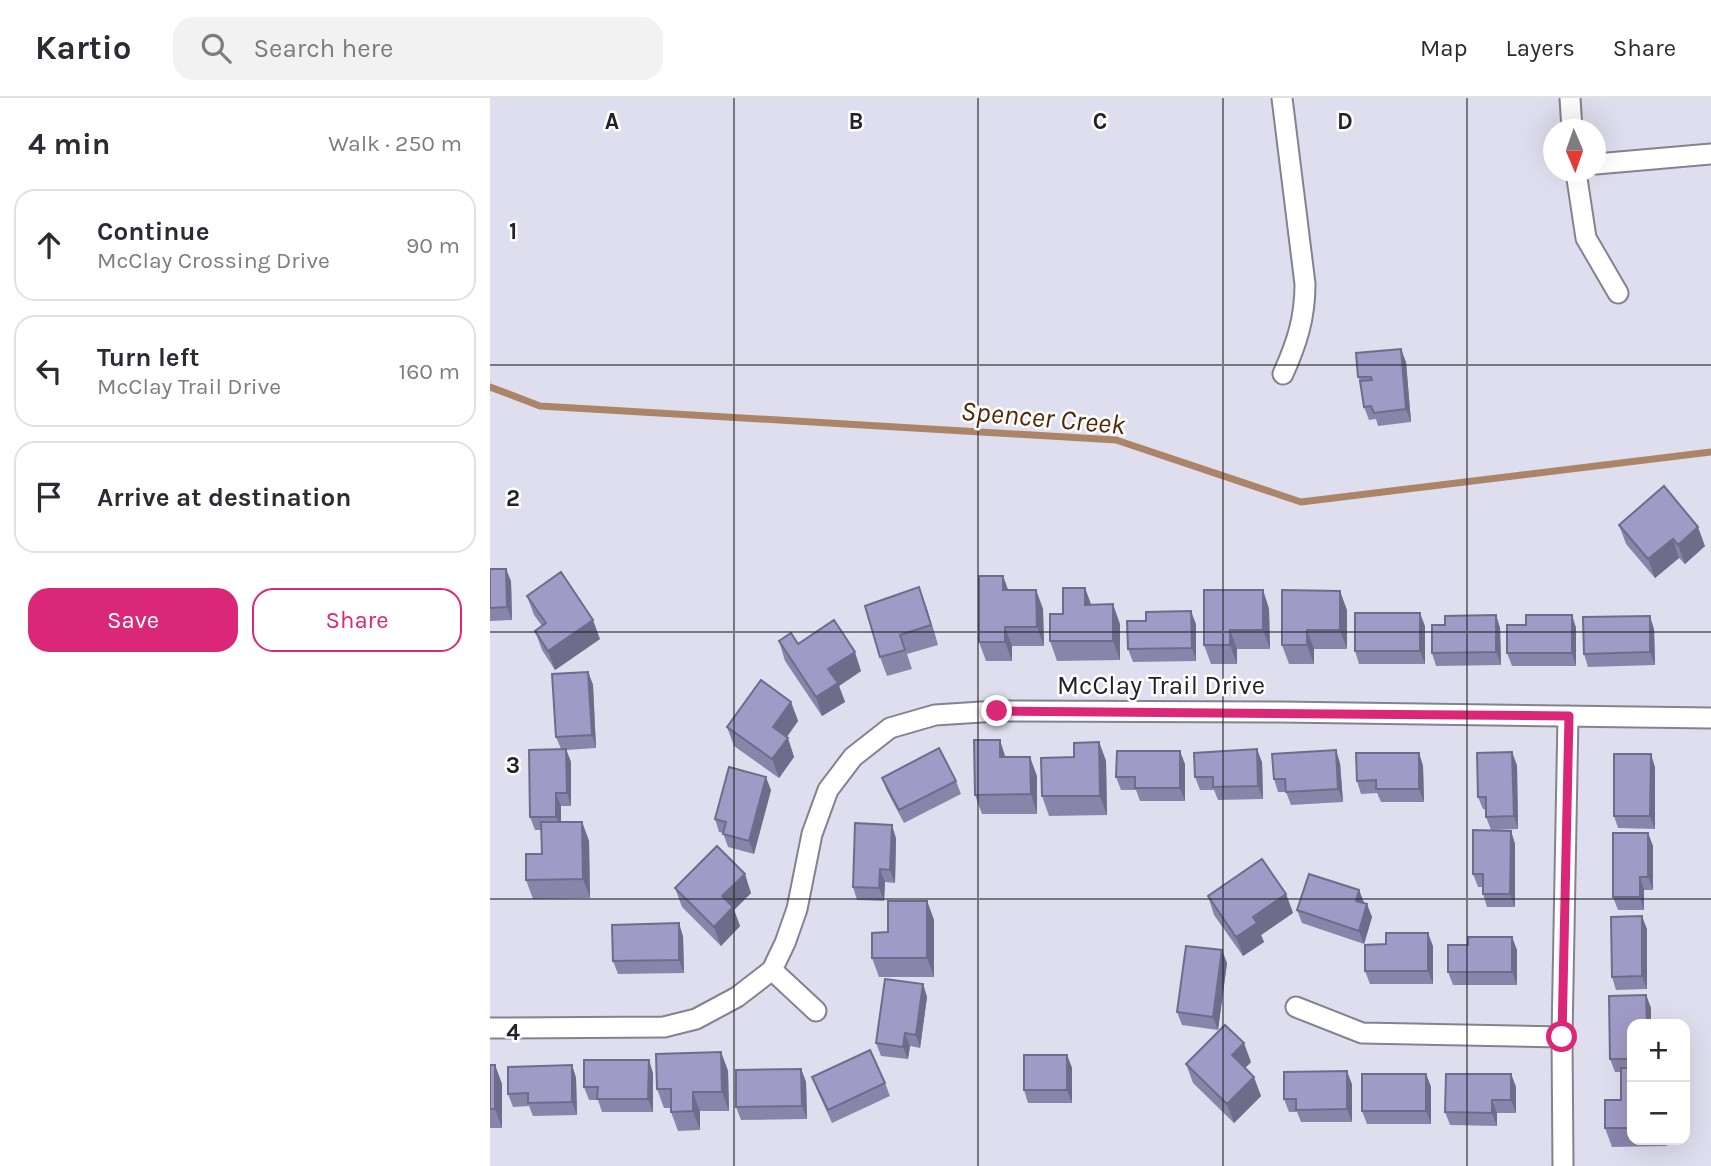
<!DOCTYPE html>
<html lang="en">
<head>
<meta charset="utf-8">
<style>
	:root { --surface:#fff; --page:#f2f2f3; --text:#2b2b33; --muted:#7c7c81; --line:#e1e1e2; --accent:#db2777 }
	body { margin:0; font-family:Karla,sans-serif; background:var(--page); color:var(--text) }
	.controls { position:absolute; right:21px; bottom:21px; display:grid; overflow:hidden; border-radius:14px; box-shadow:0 7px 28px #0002 }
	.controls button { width:63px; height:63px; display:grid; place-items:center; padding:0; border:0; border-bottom:2px solid var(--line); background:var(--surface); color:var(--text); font:35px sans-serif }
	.compass { position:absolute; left:1053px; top:21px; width:63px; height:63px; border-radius:50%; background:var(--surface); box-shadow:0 7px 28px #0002; rotate:178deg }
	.stop { position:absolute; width:21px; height:21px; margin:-16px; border:5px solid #db2777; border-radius:50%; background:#fff }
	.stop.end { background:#db2777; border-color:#fff; box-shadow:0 2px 7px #0008 }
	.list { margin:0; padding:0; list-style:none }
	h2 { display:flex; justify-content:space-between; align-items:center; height:91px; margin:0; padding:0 28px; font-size:30px }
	h2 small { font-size:23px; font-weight:400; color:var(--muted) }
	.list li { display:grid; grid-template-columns:46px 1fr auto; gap:21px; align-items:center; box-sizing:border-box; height:112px; margin:0 14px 14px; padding:0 14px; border:2px solid var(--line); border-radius:21px }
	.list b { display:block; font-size:26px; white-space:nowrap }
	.list p { margin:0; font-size:23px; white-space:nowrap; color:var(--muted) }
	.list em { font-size:23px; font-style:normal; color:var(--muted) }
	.actions { display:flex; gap:14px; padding:21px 28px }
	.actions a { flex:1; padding:16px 0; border:2px solid var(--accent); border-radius:21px; text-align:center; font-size:24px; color:var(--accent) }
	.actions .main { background:var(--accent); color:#fff }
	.icon { flex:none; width:38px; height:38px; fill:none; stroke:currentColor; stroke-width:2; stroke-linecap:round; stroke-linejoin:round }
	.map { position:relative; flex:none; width:1221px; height:1068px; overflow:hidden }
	header { display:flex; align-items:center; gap:42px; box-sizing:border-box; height:98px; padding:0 35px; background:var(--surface); border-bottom:2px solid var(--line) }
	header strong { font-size:33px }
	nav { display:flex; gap:38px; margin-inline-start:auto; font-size:24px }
	.search { width:490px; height:63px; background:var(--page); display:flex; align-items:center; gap:18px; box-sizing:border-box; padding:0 24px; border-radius:21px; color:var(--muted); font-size:26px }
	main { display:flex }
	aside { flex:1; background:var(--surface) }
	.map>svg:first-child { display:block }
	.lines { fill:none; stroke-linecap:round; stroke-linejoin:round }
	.stream { stroke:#ac8569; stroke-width:7 }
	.minor-casing { stroke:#838290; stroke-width:23 }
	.minor { stroke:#fff; stroke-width:19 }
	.wall { fill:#8985aa }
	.shaded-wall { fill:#6f6c8b }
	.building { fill:#9f9bc6; stroke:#6f6c8b; stroke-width:2 }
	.route { stroke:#db2777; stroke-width:9 }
	.grid { fill:none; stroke:#222228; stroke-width:2; stroke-opacity:0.55 }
	.labels { text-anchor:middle; stroke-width:5; stroke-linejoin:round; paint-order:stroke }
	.street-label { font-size:26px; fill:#222228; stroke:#fff }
	.water-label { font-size:28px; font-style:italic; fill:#502904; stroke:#fff }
	.grid-label { font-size:23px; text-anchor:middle; font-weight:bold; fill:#222228; stroke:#fff; stroke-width:5; stroke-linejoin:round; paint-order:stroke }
</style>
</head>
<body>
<header>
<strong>Kartio</strong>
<div class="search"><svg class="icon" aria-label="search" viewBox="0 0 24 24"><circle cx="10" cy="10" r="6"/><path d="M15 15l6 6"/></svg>Search here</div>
<nav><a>Map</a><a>Layers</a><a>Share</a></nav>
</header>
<main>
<aside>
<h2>4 min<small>Walk · 250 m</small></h2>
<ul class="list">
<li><svg class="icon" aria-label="ahead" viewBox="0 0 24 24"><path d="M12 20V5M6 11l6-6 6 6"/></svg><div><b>Continue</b><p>McClay Crossing Drive</p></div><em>90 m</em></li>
<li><svg class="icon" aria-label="left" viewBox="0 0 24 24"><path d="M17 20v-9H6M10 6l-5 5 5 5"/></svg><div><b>Turn left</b><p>McClay Trail Drive</p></div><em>160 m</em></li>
<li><svg class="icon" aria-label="arrive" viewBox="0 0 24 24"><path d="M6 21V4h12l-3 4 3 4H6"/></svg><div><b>Arrive at destination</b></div></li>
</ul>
<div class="actions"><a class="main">Save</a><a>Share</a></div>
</aside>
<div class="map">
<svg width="1221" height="1068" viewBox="0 0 1221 1068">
	<rect width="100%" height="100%" fill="#dfdeee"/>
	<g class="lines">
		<path class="stream" d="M 0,289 L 50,308 L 626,342 L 811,404 L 1221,354"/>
		<defs>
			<path id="minor" d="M 792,0 L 815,186 C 815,220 807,245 793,276
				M 1080,0 L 1082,32
				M 1106,66 L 1221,56
				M 1086,74 L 1096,140 L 1128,195
				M 282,872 L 326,913
				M 806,909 L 872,935 L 1072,939
				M 0,930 L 174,929 L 206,921 L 247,899 L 282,872 L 295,845 L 307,811 L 322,736 L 338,692 L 363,659 L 400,630 L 445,617 L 507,613 L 791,614 L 1221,620
				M 1073,1068 L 1072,939 L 1078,618"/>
		</defs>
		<use href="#minor" class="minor-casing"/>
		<use href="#minor" class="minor"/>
	</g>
	<path class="wall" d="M 916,264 L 921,324 L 888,328 L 886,321 L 879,322 L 874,309 L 871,285 L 868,279 Z
		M 1129,427 L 1215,448 L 1195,466 L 1189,460 L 1165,480 L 1136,446 Z
		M 0,471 L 21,483 L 22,522 L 0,523 Z
		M 513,478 L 518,492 L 546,492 L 553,511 L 554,548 L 522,548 L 522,563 L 496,563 L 489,544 Z
		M 595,490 L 601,507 L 630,526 L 630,562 L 567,563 L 560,543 L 573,516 Z
		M 773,492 L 779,511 L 780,551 L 747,551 L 747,566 L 721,566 L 714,547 Z
		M 792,492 L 857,512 L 857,551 L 824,551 L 824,566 L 799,566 L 792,547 Z
		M 37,498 L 110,541 L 65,572 L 52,552 L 45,533 L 52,528 L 44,517 Z
		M 436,508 L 448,547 L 417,556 L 422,571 L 397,578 L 390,559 Z
		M 1006,517 L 1010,530 L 1011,567 L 946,568 L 942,555 Z
		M 1082,517 L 1086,530 L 1086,568 L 1022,568 L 1017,555 Z
		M 706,526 L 706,563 L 643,564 L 638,551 Z
		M 935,528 L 935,566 L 869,566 L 865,553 Z
		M 1164,531 L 1165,567 L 1098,569 L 1094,556 Z
		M 289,543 L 308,546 L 371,573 L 349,588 L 355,604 L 332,618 L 295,563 Z
		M 98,574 L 103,587 L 106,650 L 76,652 L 81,664 L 81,708 L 71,708 L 71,724 L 92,724 L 99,743 L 100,800 L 43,801 L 36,782 L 52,756 L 51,732 L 45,732 L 40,719 L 71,651 L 66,639 Z
		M 301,604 L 308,623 L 297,639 L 304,659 L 289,680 L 244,648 L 237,629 Z
		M 609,644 L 616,663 L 617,717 L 559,718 L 552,698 L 584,659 Z
		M 929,655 L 933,668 L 934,704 L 891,704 L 887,695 L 871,696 L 867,683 Z
		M 516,659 L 547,678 L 547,716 L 492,716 L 485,697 Z
		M 772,664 L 773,701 L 728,702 L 724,692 L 710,692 L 705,679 Z
		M 850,665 L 853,704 L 801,707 L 796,694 L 788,694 L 784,681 Z
		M 695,666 L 695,703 L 650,703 L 646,692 L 631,692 L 626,679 Z
		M 1027,667 L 1028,731 L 1001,732 L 996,719 L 996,712 L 993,711 L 988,699 Z
		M 1165,669 L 1165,731 L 1128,730 L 1124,718 Z
		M 392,680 L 466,683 L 471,696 L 414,725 L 397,693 Z
		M 281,692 L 264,756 L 238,749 L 233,735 L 229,734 L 225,721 Z
		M 1021,733 L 1025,746 L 1025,809 L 997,809 L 993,796 L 993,789 L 988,789 L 983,776 Z
		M 1158,735 L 1163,748 L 1163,792 L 1154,792 L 1154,812 L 1128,812 L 1123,799 Z
		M 406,740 L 405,785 L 395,784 L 394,803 L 367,802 L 363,789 Z
		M 185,790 L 261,795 L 244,812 L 250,828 L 231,848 L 192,809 Z
		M 869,792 L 874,805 L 882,819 L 874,846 L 812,825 L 807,812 Z
		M 796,796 L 803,815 L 771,837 L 774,844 L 753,858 L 724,817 L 718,798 Z
		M 437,803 L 444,822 L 444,879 L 389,879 L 382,860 L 398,834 Z
		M 1157,831 L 1157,891 L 1126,892 L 1122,879 Z
		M 193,838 L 194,875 L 128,876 L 123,863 Z
		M 1022,839 L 1027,852 L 1027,887 L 963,887 L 958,874 L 978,847 Z
		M 943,848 L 943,886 L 880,886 L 875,873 Z
		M 737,865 L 728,932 L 692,927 L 687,914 Z
		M 433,886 L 437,899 L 430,950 L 420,948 L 418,961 L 391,958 L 386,945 Z
		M 1156,897 L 1161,910 L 1142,926 L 1142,1042 L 1177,1042 L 1177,1048 L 1122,1049 L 1115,1030 L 1131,1002 L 1131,974 L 1125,974 L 1120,961 Z
		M 231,954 L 238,973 L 239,1013 L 210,1013 L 210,1032 L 188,1033 L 181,1014 L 181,1010 L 174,1010 L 167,991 Z
		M 577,957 L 582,970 L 582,1005 L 538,1005 L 534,992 Z
		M 761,964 L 755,970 L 771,998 L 744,1025 L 703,985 L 696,966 Z
		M 0,967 L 5,967 L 12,986 L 12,1030 L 0,1030 Z
		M 82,967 L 86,980 L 87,1017 L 43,1018 L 39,1008 L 23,1009 L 18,996 Z
		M 311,971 L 316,984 L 317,1021 L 251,1022 L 246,1009 Z
		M 163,975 L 163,1014 L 112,1014 L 108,1002 L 99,1002 L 94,989 Z
		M 936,976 L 941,989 L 941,1026 L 877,1026 L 872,1013 Z
		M 1021,976 L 1026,989 L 1026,1015 L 1007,1015 L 1007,1028 L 960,1027 L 955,1014 Z
		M 322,979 L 395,985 L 400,998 L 342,1025 L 327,992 Z
		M 862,986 L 862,1024 L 811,1024 L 807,1014 L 799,1014 L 794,1001 Z"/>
	<path class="shaded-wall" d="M 911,251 L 916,264 L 921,324 L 916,311 Z
		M 1208,429 L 1215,448 L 1195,466 L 1188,447 Z
		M 1183,441 L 1189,460 L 1165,480 L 1158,461 Z
		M 16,471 L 21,483 L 22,522 L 17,509 Z
		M 513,478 L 520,497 L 513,492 Z
		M 429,489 L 436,508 L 448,547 L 441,527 Z
		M 595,490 L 602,509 L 595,507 Z
		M 546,492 L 553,511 L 554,548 L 547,529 Z
		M 773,492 L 779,511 L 780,551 L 773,532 Z
		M 850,493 L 857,512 L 857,551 L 850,532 Z
		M 623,506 L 630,526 L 630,562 L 623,543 Z
		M 701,513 L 706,526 L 706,563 L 702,550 Z
		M 930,515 L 935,528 L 935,566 L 930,553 Z
		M 1006,517 L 1010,530 L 1011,567 L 1006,554 Z
		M 1082,517 L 1086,530 L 1086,568 L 1082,555 Z
		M 1160,518 L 1164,531 L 1165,567 L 1160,554 Z
		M 103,522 L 110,541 L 65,572 L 58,553 Z
		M 515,529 L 522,548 L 522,563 L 515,544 Z
		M 740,532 L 747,551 L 747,566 L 740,547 Z
		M 817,532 L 824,551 L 824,566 L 817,547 Z
		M 365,554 L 371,573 L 349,588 L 355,604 L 332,618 L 326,599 L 338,571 Z
		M 98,574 L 103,587 L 106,650 L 102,637 Z
		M 301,604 L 308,623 L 290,648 L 283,629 Z
		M 298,640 L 304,659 L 289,680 L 282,661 Z
		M 510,642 L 516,661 L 510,659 Z
		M 609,644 L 616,663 L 617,717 L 610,698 Z
		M 76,651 L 81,664 L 81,708 L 77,695 Z
		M 767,651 L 772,664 L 773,701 L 768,688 Z
		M 846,652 L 850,665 L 853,704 L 848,691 Z
		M 690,653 L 695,666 L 695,703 L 690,690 Z
		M 1022,654 L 1027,667 L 1028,731 L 1024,718 Z
		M 929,655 L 933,668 L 934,704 L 929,691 Z
		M 1161,656 L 1165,669 L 1165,731 L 1160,718 Z
		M 540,659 L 547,678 L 547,716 L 541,696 Z
		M 276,679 L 281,692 L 264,756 L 259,743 Z
		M 66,695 L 71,708 L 71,732 L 66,719 Z
		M 92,724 L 99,743 L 100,800 L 93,781 Z
		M 402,727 L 406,740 L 405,785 L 400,772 Z
		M 1021,733 L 1025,746 L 1025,809 L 1020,796 Z
		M 1158,735 L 1163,748 L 1163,792 L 1158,779 Z
		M 390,771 L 395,784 L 394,803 L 389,790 Z
		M 255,776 L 261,795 L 244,812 L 250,828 L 231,848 L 224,829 L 232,798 Z
		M 1150,779 L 1154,792 L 1154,812 L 1150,799 Z
		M 869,792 L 874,805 L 866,803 Z
		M 796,796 L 803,815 L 771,837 L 774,844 L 753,858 L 746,839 L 763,819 Z
		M 437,803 L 444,822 L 444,879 L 437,860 Z
		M 877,806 L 882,819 L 874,846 L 869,833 Z
		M 1152,818 L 1157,831 L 1157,891 L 1152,878 Z
		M 189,825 L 193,838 L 194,875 L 189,862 Z
		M 938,835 L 943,848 L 943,886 L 938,873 Z
		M 1022,839 L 1027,852 L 1027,887 L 1022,874 Z
		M 732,852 L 737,865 L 728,932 L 723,919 Z
		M 433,886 L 437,899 L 430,950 L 426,937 Z
		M 1156,897 L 1161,910 L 1161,926 L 1157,926 Z
		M 415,935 L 420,948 L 418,961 L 413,949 Z
		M 754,945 L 761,964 L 749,976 L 742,957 Z
		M 231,954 L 238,973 L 239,1013 L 232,994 Z
		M 577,957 L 582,970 L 582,1005 L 577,992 Z
		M 159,962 L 163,975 L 163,1014 L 158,1001 Z
		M 5,967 L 12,986 L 12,1030 L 5,1011 Z
		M 82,967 L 86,980 L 87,1017 L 82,1004 Z
		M 311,971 L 316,984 L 317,1021 L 312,1008 Z
		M 857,973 L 862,986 L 862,1024 L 857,1011 Z
		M 936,976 L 941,989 L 941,1026 L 936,1013 Z
		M 1021,976 L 1026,989 L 1026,1015 L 1021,1002 Z
		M 764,979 L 771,998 L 744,1025 L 737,1006 Z
		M 203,994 L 210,1013 L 210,1032 L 203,1013 Z
		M 1002,1002 L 1007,1015 L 1007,1028 L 1002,1015 Z"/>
	<path class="building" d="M 911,251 L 916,311 L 884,315 L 881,308 L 874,309 L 870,283 L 882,282 L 881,279 L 868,279 L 866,255 Z
		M 1174,388 L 1208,429 L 1188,447 L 1183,441 L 1158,461 L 1129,427 Z
		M 0,471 L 16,471 L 17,509 L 0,510 Z
		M 71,474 L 103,522 L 58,553 L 45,533 L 56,525 L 37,498 Z
		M 489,478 L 513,478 L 513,492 L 546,492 L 547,529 L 515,529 L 515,544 L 489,544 Z
		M 429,489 L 441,527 L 410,537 L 415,552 L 390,559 L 375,508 Z
		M 573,490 L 595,490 L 595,507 L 623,506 L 623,543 L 560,543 L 560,516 L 573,516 Z
		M 714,492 L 773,492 L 773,532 L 740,532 L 740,547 L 714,547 Z
		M 792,492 L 850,493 L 850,532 L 817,532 L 817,547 L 792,547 Z
		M 701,513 L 702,550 L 638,551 L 637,523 L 656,523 L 656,514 Z
		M 865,515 L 930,515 L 930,553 L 865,553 Z
		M 1006,517 L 1006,554 L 942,555 L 942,527 L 955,527 L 955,518 Z
		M 1036,517 L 1082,517 L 1082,555 L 1017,555 L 1017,527 L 1036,527 Z
		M 1160,518 L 1160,554 L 1094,556 L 1093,519 Z
		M 344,522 L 365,554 L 338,571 L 348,585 L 326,599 L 289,543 L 301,535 L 308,546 Z
		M 98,574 L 102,637 L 66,639 L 62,576 Z
		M 271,582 L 301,604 L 283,629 L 298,640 L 282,661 L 237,629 Z
		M 484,642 L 510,642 L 510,659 L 540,659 L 541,696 L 485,697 Z
		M 609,644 L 610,698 L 552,698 L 551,660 L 584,659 L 584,645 Z
		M 449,650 L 466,683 L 409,712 L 392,680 Z
		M 76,651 L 77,695 L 66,695 L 66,719 L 40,719 L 39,652 Z
		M 767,651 L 768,688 L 723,689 L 723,679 L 705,679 L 704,655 Z
		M 846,652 L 848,691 L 796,694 L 795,681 L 784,681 L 782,656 Z
		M 627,653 L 690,653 L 690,690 L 645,690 L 645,679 L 626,679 Z
		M 1022,654 L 1024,718 L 996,719 L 996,699 L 988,699 L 987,655 Z
		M 866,655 L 929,655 L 929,691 L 886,691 L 886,682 L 867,683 Z
		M 1124,656 L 1161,656 L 1160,718 L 1124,718 Z
		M 239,669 L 276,679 L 259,743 L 233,736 L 236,724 L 225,721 Z
		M 51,724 L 92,724 L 93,781 L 36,782 L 36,756 L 52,756 Z
		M 365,725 L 402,727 L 400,772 L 390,771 L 389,790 L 363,789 Z
		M 983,732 L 1021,733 L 1020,796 L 993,796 L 993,776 L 983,776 Z
		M 1123,735 L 1158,735 L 1158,779 L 1150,779 L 1150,799 L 1123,799 Z
		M 227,748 L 255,776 L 232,798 L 243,809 L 224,829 L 185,790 Z
		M 772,761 L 796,796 L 763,819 L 767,825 L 746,839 L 718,798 Z
		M 819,776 L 869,792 L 866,803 L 877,806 L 869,833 L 807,812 Z
		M 398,803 L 437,803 L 437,860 L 382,860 L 382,835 L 398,834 Z
		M 1152,818 L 1152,878 L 1122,879 L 1121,819 Z
		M 189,825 L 189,862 L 123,863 L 122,827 Z
		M 896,835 L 938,835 L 938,873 L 875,873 L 875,847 L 896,846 Z
		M 978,839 L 1022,839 L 1022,874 L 958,874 L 958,847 L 978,847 Z
		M 696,848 L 732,852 L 723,919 L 687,914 Z
		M 395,881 L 433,886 L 426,937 L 415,935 L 413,949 L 386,945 Z
		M 1156,897 L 1157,926 L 1142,926 L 1142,961 L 1120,961 L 1119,898 Z
		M 735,927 L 754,945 L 742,957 L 764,979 L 737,1006 L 696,966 Z
		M 380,952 L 395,985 L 338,1012 L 322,979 Z
		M 231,954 L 232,994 L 203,994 L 203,1013 L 181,1014 L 181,991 L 167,991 L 166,956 Z
		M 534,957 L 577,957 L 577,992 L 534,992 Z
		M 94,962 L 159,962 L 158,1001 L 107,1001 L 108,989 L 94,989 Z
		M 0,967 L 5,967 L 5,1011 L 0,1011 Z
		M 82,967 L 82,1004 L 38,1005 L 38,995 L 18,996 L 18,969 Z
		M 1131,970 L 1142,970 L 1142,1030 L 1115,1030 L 1115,1002 L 1131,1002 Z
		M 311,971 L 312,1008 L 246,1009 L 246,972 Z
		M 857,973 L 857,1011 L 806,1012 L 806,1001 L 794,1001 L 794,974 Z
		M 872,976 L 936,976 L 936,1013 L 872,1013 Z
		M 956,976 L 1021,976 L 1021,1002 L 1002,1002 L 1002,1015 L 955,1014 Z"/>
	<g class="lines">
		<path class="route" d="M 507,613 L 1079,618 L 1072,939"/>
	</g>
	<path class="grid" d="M 244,0 L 244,1068M 488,0 L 488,1068M 733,0 L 733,1068M 977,0 L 977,1068M 0,267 L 1221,267M 0,534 L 1221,534M 0,801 L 1221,801"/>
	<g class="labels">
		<g class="street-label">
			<text x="671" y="596">McClay Trail Drive</text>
		</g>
		<g class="water-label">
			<text transform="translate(553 319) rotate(5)" y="10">Spencer Creek</text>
		</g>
	</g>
	<g class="grid-label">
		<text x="122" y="31">A</text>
		<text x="366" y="31">B</text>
		<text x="610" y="31">C</text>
		<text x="855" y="31">D</text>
		<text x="23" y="141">1</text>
		<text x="23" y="408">2</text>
		<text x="23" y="675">3</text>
		<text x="23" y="942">4</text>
	</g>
</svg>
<div class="controls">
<button>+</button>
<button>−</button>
</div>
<svg class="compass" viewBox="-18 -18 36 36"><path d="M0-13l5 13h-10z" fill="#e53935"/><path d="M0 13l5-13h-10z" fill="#7c7c81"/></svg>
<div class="stop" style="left:1072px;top:939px"></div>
<div class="stop end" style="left:507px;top:613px"></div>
</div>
</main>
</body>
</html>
